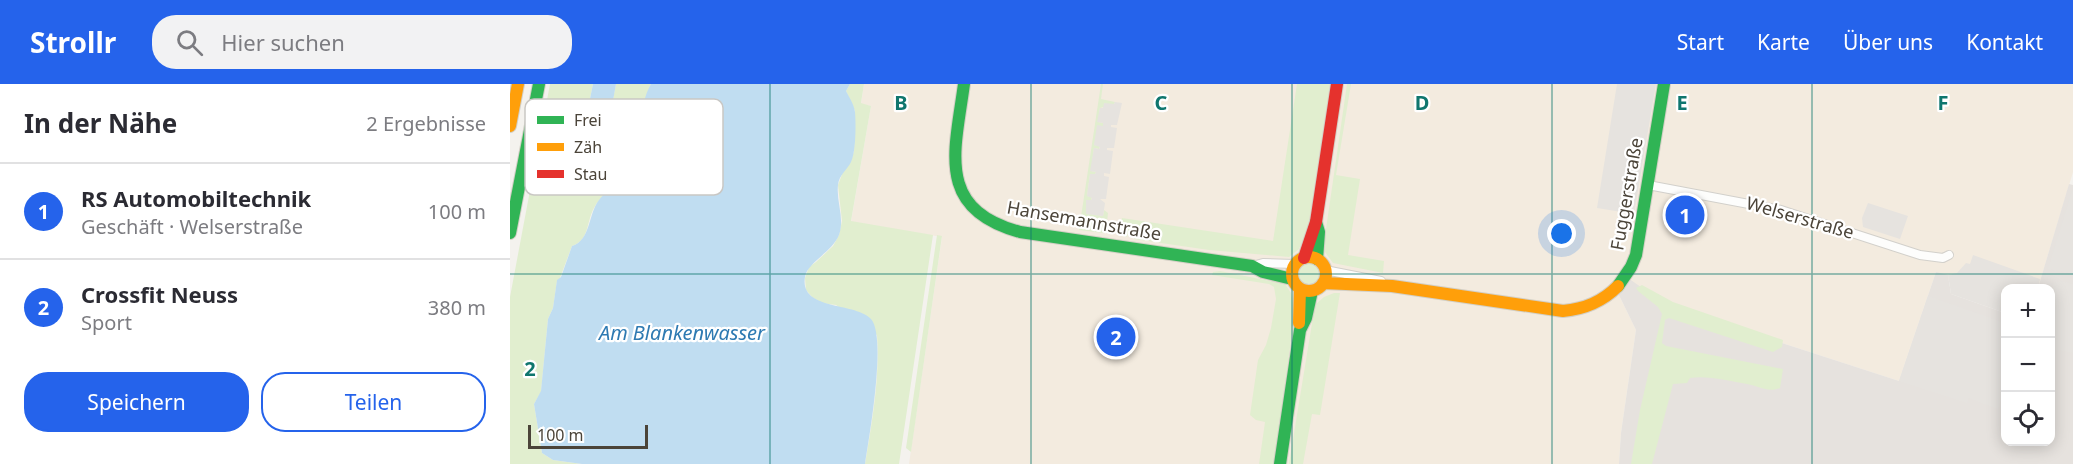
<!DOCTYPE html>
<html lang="de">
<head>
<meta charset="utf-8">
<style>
	:root { --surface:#fff; --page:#f2f2f3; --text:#2b2b33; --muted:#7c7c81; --line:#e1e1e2; --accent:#2563eb }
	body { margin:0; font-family:"Noto Sans",sans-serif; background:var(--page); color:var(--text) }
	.controls { position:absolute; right:18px; bottom:18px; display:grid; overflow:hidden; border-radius:12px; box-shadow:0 3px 15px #0003 }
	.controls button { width:54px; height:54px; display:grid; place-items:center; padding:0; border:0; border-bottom:2px solid var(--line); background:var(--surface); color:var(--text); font:30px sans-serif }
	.scale { position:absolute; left:18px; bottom:15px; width:120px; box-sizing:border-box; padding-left:6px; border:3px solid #4b4439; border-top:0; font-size:16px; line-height:21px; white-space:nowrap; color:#4b4439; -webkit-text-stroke:4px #fff; paint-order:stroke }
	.you { position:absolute; left:1052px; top:150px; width:21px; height:21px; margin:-15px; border:4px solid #fff; border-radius:50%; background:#1a73e8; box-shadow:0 0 0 9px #1a73e833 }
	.badge { display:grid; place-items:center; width:39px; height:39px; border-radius:50%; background:var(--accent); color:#fff; font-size:20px; font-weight:700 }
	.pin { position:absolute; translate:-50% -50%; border:3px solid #fff; box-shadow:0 2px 6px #0006 }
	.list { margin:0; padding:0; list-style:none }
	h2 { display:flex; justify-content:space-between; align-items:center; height:78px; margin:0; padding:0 24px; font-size:26px }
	h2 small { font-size:20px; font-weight:400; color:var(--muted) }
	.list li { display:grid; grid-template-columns:39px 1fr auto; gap:18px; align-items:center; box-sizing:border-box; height:96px; padding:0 24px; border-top:2px solid var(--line) }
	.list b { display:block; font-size:22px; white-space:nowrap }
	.list p { margin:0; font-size:20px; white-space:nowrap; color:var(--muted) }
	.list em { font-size:20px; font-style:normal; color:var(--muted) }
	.actions { display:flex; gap:12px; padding:18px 24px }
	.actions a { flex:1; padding:14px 0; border:2px solid var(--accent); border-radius:24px; text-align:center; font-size:21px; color:var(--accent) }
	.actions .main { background:var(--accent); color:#fff }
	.icon { flex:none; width:33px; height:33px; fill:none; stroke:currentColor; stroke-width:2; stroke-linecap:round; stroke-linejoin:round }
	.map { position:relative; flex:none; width:1563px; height:380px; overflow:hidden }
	header { display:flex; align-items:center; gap:36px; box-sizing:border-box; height:84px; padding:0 30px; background:var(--accent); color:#fff }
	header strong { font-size:28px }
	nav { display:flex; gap:33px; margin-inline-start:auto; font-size:21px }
	.search { width:420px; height:54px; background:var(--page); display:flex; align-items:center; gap:15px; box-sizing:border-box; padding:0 21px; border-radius:24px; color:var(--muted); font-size:22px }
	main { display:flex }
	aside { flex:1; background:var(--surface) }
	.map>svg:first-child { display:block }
	.commercial { fill:#f3ebdf }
	.industrial { fill:#e6e2de }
	.green { fill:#e1eecf }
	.parking { fill:#e6e3df }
	.water { fill:#c0ddf1 }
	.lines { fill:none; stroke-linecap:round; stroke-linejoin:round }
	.street-casing { stroke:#d2d0cb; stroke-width:10 }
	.fast-casing { stroke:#d3cfc5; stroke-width:14 }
	.slow-casing { stroke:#d3cfc5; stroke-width:14 }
	.jam-casing { stroke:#d3cfc5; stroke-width:14 }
	.street { stroke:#fdfdfc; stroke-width:8 }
	.fast { stroke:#30b455; stroke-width:12 }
	.slow { stroke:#ff9f0a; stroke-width:12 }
	.jam { stroke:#e5322d; stroke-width:12 }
	.grid { fill:none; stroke:#0f766e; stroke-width:1.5; stroke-opacity:0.55 }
	.labels { text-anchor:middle; stroke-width:4.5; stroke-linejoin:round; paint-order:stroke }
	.street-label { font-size:18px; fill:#4b4439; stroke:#fff }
	.water-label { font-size:20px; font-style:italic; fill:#2e7ab2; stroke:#fff }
	.key { fill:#fff; stroke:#c9c7c4; stroke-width:1.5 }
	.key-label { font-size:16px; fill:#4b4439 }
	.grid-label { font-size:20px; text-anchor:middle; font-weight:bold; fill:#0f766e; stroke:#fff; stroke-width:4.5; stroke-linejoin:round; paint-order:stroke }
</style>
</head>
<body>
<header>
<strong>Strollr</strong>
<div class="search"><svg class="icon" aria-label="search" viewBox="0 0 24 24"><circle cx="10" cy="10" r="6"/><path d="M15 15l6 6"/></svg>Hier suchen</div>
<nav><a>Start</a><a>Karte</a><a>Über uns</a><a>Kontakt</a></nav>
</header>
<main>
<aside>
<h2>In der Nähe<small>2 Ergebnisse</small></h2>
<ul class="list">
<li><span class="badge">1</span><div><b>RS Automobiltechnik</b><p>Geschäft · Welserstraße</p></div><em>100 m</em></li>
<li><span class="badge">2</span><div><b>Crossfit Neuss</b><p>Sport</p></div><em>380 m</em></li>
</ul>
<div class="actions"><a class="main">Speichern</a><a>Teilen</a></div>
</aside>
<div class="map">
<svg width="1563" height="380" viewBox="0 0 1563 380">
	<rect width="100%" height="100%" fill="#f4f2ee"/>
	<path class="commercial" d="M 354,0 L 1563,0 L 1563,88 L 1528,204 L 1496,204 L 1495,229 L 1426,188 L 1389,297 L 1158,222 L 1118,195 L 1108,209 L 1126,246 L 1111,349 L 1109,380 L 399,380 L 432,153 L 341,138 L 361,22 L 351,20 Z"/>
	<path class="industrial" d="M 1559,100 L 1563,101 L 1563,380 L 1109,380 L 1111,349 L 1126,246 L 1108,209 L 1118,194 L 1158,222 L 1389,297 L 1426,188 L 1438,191 L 1441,210 L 1495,229 L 1496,358 L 1540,358 L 1540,204 L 1528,204 Z"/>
	<path class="green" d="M 40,0 L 83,0 L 75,39 L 97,44 L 106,0 L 141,0 C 136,9 131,39 132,50 C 132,55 134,60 134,64 C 131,93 96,101 84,124 C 76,138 80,156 62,162 L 50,194 L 47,197 L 43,224 L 38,235 L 31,308 L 24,320 L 32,369 L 43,376 L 72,380 L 0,380 L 0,213 Z
		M 340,0 L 354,0 L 351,19 L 361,22 L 341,137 L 423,151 L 389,380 L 355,380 C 362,338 370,294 367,251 L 326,221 L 311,219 L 302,213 L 296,206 L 295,194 L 299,183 L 306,178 L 323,162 L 329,151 L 332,137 L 328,101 L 334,85 L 340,79 L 344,67 L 345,27 L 336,7 Z
		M 591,0 L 593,0 L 591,15 L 605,18 L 604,20 L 590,24 L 588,38 L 593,39 L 593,42 L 584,61 L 590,62 L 589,65 L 584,64 L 581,87 L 586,88 L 585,90 L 580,90 L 577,112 L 582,113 L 581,116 L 576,116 L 576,129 L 593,132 L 594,126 L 598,129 L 596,147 L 593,149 L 569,146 Z
		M 787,0 L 820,0 L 796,157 L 792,158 L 789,165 L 779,173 L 699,166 L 624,155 L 624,150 L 618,149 L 617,153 L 609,151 L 607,148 L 612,134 L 763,157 Z
		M 837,0 L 841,0 L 826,91 L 850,95 L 838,171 L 874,177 L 873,189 L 823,179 L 815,168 L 815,152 Z
		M 427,151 L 432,152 L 401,368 L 396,364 Z
		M786 190a12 12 0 1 1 24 0a12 12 0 1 1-24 0Z
		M 710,187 L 775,200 L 781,209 L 783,219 L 786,220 L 764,380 L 749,380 L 755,338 L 746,336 L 740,331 L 748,276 L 756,261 L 761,244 L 766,215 L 764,203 L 759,200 L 702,191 L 703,188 Z
		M 1132,201 L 1163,218 L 1273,256 L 1272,263 L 1263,268 L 1159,234 L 1155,236 L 1152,259 L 1156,262 L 1273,285 L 1270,304 C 1258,309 1249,302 1237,300 C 1220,297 1196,291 1180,294 L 1177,299 L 1163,300 L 1142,380 L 1121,380 L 1130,326 L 1152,230 L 1148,223 L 1128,207 L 1126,204 Z
		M 824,209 L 830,209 L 810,331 L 802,330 L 793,380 L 779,380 L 805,221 L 814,213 Z"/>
	<path class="parking" d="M 1107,0 L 1146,0 L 1124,130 L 1087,124 Z
		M 605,18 L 612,19 L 607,41 L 601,41 L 601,43 L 607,44 L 604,64 L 597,64 L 597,66 L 603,67 L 600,90 L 594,89 L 594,92 L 599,93 L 596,115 L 590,115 L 595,119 L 593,132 L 576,130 L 576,116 L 581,116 L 582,114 L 577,112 L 580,90 L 585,90 L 586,88 L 580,87 L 584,64 L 589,65 L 590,63 L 584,61 L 587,41 L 593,42 L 593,39 L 587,38 L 590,24 L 593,24 L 594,19 L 604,20 Z
		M 1562,107 L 1563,107 L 1563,190 L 1538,185 Z
		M 1358,119 L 1398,132 L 1390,155 L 1353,143 L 1352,134 Z
		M 1463,171 L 1530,195 L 1528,204 L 1496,204 L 1495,229 L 1441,210 L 1438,191 L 1447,189 L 1456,179 L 1460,180 Z
		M 1550,197 L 1563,200 L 1563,269 L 1541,265 L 1541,211 L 1543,200 Z
		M 1418,212 L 1495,239 L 1495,305 L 1488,325 L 1459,314 L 1457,319 L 1389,297 Z"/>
	<path class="water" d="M 83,0 L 106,0 L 98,44 L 75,39 Z
		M 141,0 L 340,0 L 336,7 C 339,13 344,20 345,28 C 346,39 346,68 341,78 C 337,86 329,91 328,101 C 326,118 335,134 329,151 C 322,168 297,179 295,193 C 289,227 346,218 361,235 C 377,253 359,354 355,380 L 72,380 L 43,376 L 32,369 L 24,320 L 31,307 L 38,235 L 43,224 L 47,196 L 51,193 L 62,162 C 81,156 78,130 89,116 C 94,109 100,106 107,102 C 118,94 132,78 134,64 C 134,60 132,55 132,50 C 130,35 133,13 141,0 Z"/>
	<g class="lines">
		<defs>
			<path id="street" d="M 1138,101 L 1271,126 L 1410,171 L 1433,174 L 1439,171
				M 742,182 L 753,179 L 785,180
				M 815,186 L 871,197"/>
			<path id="fast" d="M 454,0 C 445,67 425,125 510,148 L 742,182 L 753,188 L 782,195
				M 806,138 L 809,148 L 807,175
				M 0,149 L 29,0
				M 1108,202 L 1121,183 L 1126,171 L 1154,0
				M 770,380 L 790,246 L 796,234 L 802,207"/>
			<path id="slow" d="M 0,42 L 8,0
				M782 190a17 17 0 1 1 34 0a17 17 0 1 1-34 0Z
				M 813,199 L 882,202 L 1053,227 C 1075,225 1092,218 1108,202
				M 789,239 L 790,205"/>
			<path id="jam" d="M 794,174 L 806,138 L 827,0"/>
		</defs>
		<use href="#street" class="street-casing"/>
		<use href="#fast" class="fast-casing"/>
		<use href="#slow" class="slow-casing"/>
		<use href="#jam" class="jam-casing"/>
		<use href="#street" class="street"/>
		<use href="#fast" class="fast"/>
		<use href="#slow" class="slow"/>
		<use href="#jam" class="jam"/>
	</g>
	<path class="grid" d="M 260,0 L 260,380M 521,0 L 521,380M 782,0 L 782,380M 1042,0 L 1042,380M 1302,0 L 1302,380M 0,190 L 1563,190"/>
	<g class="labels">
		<g class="street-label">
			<text transform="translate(1117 110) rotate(-80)" y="6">Fuggerstraße</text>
			<text transform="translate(1290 134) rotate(16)" y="6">Welserstraße</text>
			<text transform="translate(574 137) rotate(10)" y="6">Hansemannstraße</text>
		</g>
		<g class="water-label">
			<text x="172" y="256">Am Blankenwasser</text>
		</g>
	</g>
	<rect x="15" y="15" width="198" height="96" rx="9" class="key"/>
	<rect x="27" y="32" width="27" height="8" fill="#30b455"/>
	<rect x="27" y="59" width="27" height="8" fill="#ff9f0a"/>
	<rect x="27" y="86" width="27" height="8" fill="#e5322d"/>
	<g class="key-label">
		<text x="64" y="42">Frei</text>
		<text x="64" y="69">Zäh</text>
		<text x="64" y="96">Stau</text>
	</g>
	<g class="grid-label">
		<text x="391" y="26">B</text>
		<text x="651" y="26">C</text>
		<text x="912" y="26">D</text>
		<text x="1172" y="26">E</text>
		<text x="1433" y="26">F</text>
		<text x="20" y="292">2</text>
	</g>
</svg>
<div class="controls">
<button>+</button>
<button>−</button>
<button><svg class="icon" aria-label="locate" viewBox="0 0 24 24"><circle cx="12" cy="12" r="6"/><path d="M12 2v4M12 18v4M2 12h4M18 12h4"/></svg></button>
</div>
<div class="scale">100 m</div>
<div class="you"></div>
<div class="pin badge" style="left:1175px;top:131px">1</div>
<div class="pin badge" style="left:606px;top:253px">2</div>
</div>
</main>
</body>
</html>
